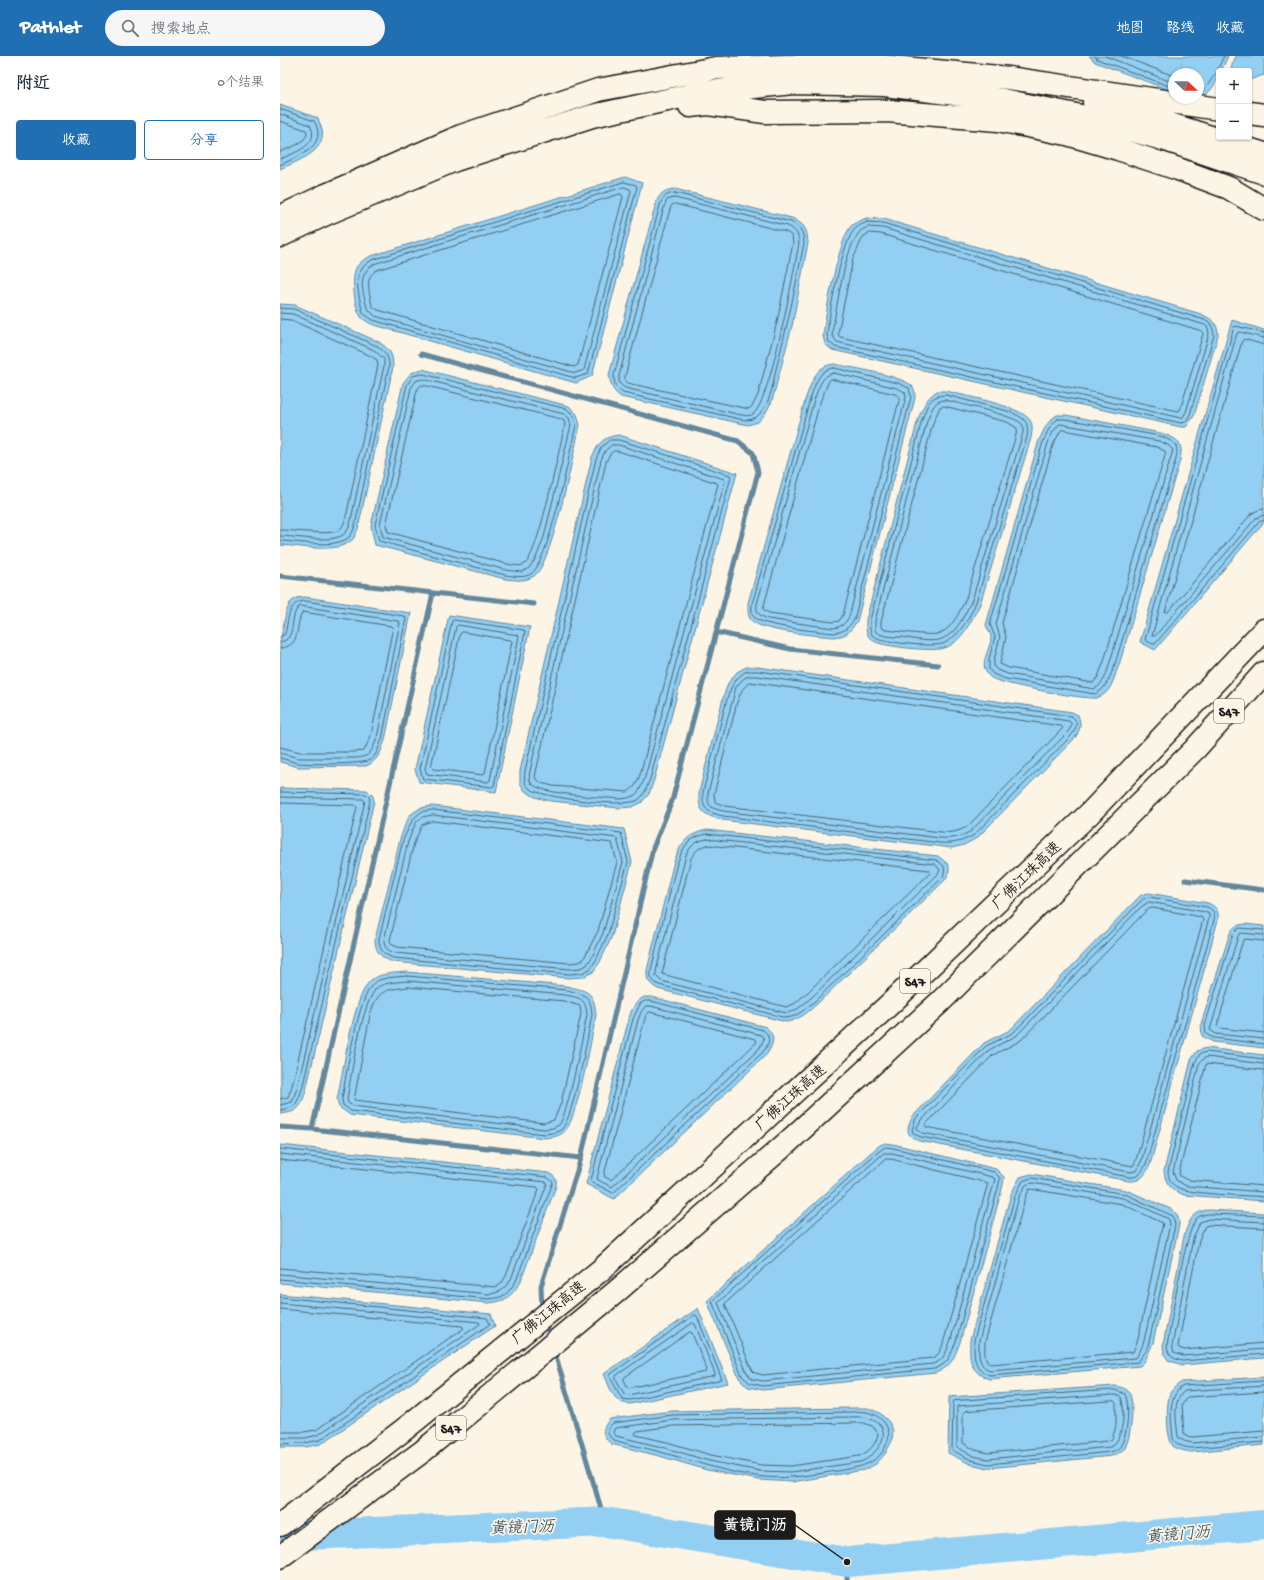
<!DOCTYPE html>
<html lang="zh">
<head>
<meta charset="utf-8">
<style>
	:root { --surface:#fff; --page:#f6f6f7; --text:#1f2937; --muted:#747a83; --line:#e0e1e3; --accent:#1f6fb2 }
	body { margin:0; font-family:"Gochi Hand","LXGW WenKai TC",sans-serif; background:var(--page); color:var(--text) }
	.controls { position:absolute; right:12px; top:12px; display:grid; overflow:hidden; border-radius:4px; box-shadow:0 1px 3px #0004 }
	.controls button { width:36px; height:36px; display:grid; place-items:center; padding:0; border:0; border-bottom:1px solid var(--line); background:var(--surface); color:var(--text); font:20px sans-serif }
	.compass { position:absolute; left:888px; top:12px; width:36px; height:36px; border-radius:50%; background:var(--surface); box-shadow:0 1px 3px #0004; rotate:111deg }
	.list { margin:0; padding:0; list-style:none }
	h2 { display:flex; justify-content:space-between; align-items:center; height:52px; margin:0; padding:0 16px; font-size:17px }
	h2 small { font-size:13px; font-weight:400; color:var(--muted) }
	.actions { display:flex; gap:8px; padding:12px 16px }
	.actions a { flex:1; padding:9px 0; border:1px solid var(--accent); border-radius:4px; text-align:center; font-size:14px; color:var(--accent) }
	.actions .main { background:var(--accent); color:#fff }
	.icon { flex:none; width:22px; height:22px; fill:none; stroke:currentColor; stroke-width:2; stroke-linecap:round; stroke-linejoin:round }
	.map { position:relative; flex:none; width:984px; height:1524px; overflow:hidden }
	header { display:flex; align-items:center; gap:24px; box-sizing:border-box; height:56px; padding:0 20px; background:var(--accent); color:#fff }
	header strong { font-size:19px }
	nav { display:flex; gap:22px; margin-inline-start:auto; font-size:14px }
	.search { width:280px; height:36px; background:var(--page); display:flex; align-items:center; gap:10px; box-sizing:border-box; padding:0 14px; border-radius:22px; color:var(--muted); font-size:15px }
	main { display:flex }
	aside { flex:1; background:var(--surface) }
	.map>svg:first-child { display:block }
	.water { fill:#92cff2; stroke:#63879c }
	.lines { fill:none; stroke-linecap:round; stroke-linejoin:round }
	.shore { stroke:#4b6472; stroke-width:1 }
	.stream { stroke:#63879c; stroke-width:5 }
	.river { stroke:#92cff2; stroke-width:30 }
	.highway-casing { stroke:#1c1c1c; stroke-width:25 }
	.highway { stroke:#fcf5e5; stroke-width:22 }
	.labels { text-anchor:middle; stroke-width:3.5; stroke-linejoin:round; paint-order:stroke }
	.shield { fill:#fcf5e5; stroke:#5f5d58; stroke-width:1 }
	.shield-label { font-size:14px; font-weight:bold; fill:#1c1c1c }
	.street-label { font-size:15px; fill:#1c1c1c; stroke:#fcf5e5 }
	.water-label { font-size:16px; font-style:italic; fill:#455b67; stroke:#fcf5e5 }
	.leader { fill:none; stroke:#1c1c1c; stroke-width:1.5 }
	.callout-dot { fill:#1c1c1c; stroke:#fcf5e5; stroke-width:1.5 }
	.callout { fill:#1c1c1c; stroke:#1c1c1c; stroke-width:1.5 }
	.callout-label { font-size:16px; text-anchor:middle; font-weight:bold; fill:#fff }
</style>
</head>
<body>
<header>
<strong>Pathlet</strong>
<div class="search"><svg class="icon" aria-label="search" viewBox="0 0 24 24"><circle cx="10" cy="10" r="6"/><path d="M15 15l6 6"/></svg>搜索地点</div>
<nav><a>地图</a><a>路线</a><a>收藏</a></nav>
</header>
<main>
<aside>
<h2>附近<small>0个结果</small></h2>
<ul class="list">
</ul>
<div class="actions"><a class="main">收藏</a><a>分享</a></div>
</aside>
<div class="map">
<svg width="984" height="1524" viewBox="0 0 984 1524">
	<rect width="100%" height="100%" fill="#fcf5e5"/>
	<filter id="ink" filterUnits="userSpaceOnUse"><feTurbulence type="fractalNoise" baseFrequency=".025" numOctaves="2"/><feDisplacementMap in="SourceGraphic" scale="8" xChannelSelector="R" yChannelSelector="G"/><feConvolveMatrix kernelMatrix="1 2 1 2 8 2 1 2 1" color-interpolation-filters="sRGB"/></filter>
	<g filter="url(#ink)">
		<path class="water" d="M 809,0 L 948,0 L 941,15 L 939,15 C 939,25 928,41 918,42 L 918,18 L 894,18 L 894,36 L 815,6 Z
			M 956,0 L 984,0 L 984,19 L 969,24 L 969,15 L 951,15 L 952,9 Z
			M 0,49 L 38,62 C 39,66 41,70 42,74 C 47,96 15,106 0,113 Z
			M 345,121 L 362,127 L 312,320 L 296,327 L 91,268 C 88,266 84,264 81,261 C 74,252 71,221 76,212 C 79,206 85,203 91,200 Z
			M 395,133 L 512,162 C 525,169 527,172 528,187 L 512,270 L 492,345 L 485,358 L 478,366 L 468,369 L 459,367 L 341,341 C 332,335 331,329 329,319 L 376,147 C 380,137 384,134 395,133 Z
			M 586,162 L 604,163 L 921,258 C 932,263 938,267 938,279 L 914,360 L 906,371 L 901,371 L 552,294 L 545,288 L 543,280 C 545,259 559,181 572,169 C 576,166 582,164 586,162 Z
			M 0,248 L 15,249 L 99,286 C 110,294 113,297 113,311 L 78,473 C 76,476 75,482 72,484 C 58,498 19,490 0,489 Z
			M 952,264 L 984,274 L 984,466 L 875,594 L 860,586 Z
			M 554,308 C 569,311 623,320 632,330 C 635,333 635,338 635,342 L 577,565 C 569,577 567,580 553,581 C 534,579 484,576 472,565 C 467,560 468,553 468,547 L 526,341 C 532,326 535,310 554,308 Z
			M 142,313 L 289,350 L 297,358 L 300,369 C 294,394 272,509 254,520 C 245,526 235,524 225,523 L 95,489 L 91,470 L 123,327 L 131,317 Z
			M 657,335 L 666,335 C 685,340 736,349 748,362 C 754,367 752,375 751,382 L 700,548 C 693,562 681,588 664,592 C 653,596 614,591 602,588 C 597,587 592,585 589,581 C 585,576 586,570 586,564 L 638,363 C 643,351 646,342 657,335 Z
			M 777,359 L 786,359 L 881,377 C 897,383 904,385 900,404 L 839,609 C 835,618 832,634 823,639 C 821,640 817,642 815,642 C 802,643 717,628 710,621 C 696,608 712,593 711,580 C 710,577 707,572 706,569 L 759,384 C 764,374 767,365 777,359 Z
			M 339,379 L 457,417 L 374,724 L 369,738 L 361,747 L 352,751 L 339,752 L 270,745 L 255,741 L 245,735 L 240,727 L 240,715 L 312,401 C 319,387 322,381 339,379 Z
			M 25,541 L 131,557 L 105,684 C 101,696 98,705 86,710 L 18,711 L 0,706 L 0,587 L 6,556 L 10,547 L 16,542 Z
			M 169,559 L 250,571 L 216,736 L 139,726 L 135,713 Z
			M 466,611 L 478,611 L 792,656 L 798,659 C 802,669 800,674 795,682 L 697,782 L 684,789 L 672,792 L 442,764 C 424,759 418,756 419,736 L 443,642 L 448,627 L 457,616 Z
			M 0,732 L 87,734 L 93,740 L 94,745 L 26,1034 C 21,1051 19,1056 1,1058 Z
			M 152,750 L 344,773 L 352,806 L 332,880 L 320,906 L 313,916 L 303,921 L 289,922 L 113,906 C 101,902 95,896 95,883 L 120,783 L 125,769 L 130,759 L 140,752 Z
			M 427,774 L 658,800 L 669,809 L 669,815 L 666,823 L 538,947 C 528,956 520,964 506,966 L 378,933 C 369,928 366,924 367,914 L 393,809 C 400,789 404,779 427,774 Z
			M 868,837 L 928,847 C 937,851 939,855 938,864 L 870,1109 C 865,1119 861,1126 849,1125 L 639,1085 C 625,1079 626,1073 633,1060 L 704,987 L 730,974 L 855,845 L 861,839 Z
			M 965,868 L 984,870 L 984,992 L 933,986 L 922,980 L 921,968 L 950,877 C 954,870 957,869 965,868 Z
			M 127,916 L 286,930 C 308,935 314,935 316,959 C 312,980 297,1064 285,1075 C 279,1081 272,1081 265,1082 L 70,1059 L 59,1051 L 57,1043 C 63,1018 73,939 91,924 C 100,917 116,917 127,916 Z
			M 364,941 L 372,941 L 486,971 C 496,980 494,987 487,998 L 334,1143 L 306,1128 L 349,962 C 352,952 355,946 364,941 Z
			M 926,992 L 984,999 L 984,1145 L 904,1139 C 892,1134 885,1129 884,1115 L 911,1004 L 917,995 Z
			M 605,1087 L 613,1088 L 716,1113 L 724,1121 L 723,1129 L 680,1286 C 674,1302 672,1310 656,1317 L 483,1334 L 468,1331 L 459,1322 L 427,1245 L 589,1098 L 600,1089 Z
			M 0,1089 L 269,1117 C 275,1121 277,1122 276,1130 L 240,1227 C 230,1241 227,1245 209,1247 L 0,1227 Z
			M 751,1118 L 846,1134 L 893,1154 C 898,1159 899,1162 899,1169 L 873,1287 L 865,1305 L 860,1310 L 709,1323 C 689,1316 689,1302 690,1284 L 731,1138 L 740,1121 Z
			M 928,1154 L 984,1157 L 984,1302 L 902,1309 L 888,1304 L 884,1298 L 883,1289 L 904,1180 C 909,1166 911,1156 928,1154 Z
			M 0,1238 L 211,1258 L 215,1270 L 41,1388 L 26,1391 L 0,1391 Z
			M 418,1252 L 448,1327 L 350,1348 C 333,1348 330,1331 324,1318 Z
			M 984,1321 L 984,1389 L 911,1396 C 905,1395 898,1394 893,1390 C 886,1382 886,1347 890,1337 C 893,1332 897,1329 902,1326 Z
			M 835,1330 C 840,1331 846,1332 849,1336 C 855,1347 851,1381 845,1392 C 841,1396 837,1398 832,1400 L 708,1412 L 690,1408 L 668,1397 L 669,1341 Z
			M 571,1352 L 588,1352 L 600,1357 L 609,1366 L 613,1374 L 612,1385 L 605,1398 L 596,1408 L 584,1414 L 512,1426 L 479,1424 L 427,1414 L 383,1401 L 331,1388 C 321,1379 321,1373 330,1363 L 392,1355 Z"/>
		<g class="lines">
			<path class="shore" d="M 815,0 L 817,3 L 894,32
				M 825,0 L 894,27
				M 841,0 L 894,20
				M 919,38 C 928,33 930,22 937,17 L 938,12 L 944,0
				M 0,53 L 34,65 C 49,91 18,100 0,109
				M 0,58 L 30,69 C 41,89 14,97 0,103
				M 0,65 L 26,74 L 27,77 C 25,88 9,92 0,96
				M 344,126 L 356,129 L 357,131 L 308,318 L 295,322 L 93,264 L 84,258 L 82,254 C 78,233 71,216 92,204 Z
				M 344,131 L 350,133 L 351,135 L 304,314 L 295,317 L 95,260 L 87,252 C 83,235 76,219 94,208 Z
				M 395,137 L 511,166 C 521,171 523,176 524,187 C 516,229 507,271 496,313 C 493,327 491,345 481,356 C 475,364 469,365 460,363 L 343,337 C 335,332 334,328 334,319 L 380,149 C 383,141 386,138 395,137 Z
				M 341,138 L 343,141 L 298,309 L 294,311 L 98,254 L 92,250 C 90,237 83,221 97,214 Z
				M 395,142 L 508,170 C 517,175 518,178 519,187 C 514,214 490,347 473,358 C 469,361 465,359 461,359 L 345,332 L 339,327 L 339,320 L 384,151 L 387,144 Z
				M 395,148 L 506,176 L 512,180 L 513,187 L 497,266 L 478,339 L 473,349 L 469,353 L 347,327 L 345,325 L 345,320 L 390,153 L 392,149 Z
				M 587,166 L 603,167 L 928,265 L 932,269 L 934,279 L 910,358 L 906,366 L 901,367 L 555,291 L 549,286 L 547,279 C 549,259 562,183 576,172 C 579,169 584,168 587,166 Z
				M 588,171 L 603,172 L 925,269 L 928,272 L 929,278 L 906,356 L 903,361 L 901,362 L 557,286 L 552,279 L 553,271 C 558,246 564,197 578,178 C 580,174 584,173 588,171 Z
				M 590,177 L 601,178 L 922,275 L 923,278 L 900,354 L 898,355 L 560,281 L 558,278 L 559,272 L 573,203 L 583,181 Z
				M 0,252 L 14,253 L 97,290 C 105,296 109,300 109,310 L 77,460 C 76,467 74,475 70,480 C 58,494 17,485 0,485
				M 0,257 L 13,258 L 94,294 L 104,303 L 104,310 L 72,459 C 71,465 70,471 66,476 C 57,489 15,480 0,480
				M 0,263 L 11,264 L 91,300 L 97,304 L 98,309 L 67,457 C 65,463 64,471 59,474 C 51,480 12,474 0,474
				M 984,277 L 956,270 L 954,271 L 865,584 L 873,588 L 875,588 L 979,466 L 984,464
				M 984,282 L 960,276 L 957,277 L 872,580 L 875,580 L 976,462 L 984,459
				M 984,289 L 964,283 L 962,285 L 885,556 L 888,556 L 971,458 L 978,454 L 984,453
				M 554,312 L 618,327 L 629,332 L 631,341 L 574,564 C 567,573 564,576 553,577 C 538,575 481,571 473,560 C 471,556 472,552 472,548 L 530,343 C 535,330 538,313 554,312 Z
				M 554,317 L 617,332 L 625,336 L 626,341 L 569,561 C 564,569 561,571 553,572 L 488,563 C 479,559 476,558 477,548 L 534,344 C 538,335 541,318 554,317 Z
				M 143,318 L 287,353 L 294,360 L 296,369 C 290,395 269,504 252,517 C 244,523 234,520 225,519 L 99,485 L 95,469 L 127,329 L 133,320 Z
				M 143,323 L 284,358 L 289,362 L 291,369 L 264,481 L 256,502 L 249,512 L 242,516 L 226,514 L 103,481 L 100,469 L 131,332 L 136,325 Z
				M 551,323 L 615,338 L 620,341 L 563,559 L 559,565 L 553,566 L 489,557 L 483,553 L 540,346 L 549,325 Z
				M 143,329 L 281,363 L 284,365 L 285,369 C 279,392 259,496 245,508 C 241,511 232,509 227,508 L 108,476 L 106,469 L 137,334 L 140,330 Z
				M 666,339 L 731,356 C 745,363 749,365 747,381 L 696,546 C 689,562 681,578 665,587 C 656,592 599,587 592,579 C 589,574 590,569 590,564 L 642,364 C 647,350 649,339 666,339 Z
				M 665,344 C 679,348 734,359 742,368 C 744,371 743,377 742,380 L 692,544 C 685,558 677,577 662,583 C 653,587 632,583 622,581 C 613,581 602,581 595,575 L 595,565 L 647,365 C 651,356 653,344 665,344 Z
				M 664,350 L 727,366 L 737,372 L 736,379 L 686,542 C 680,555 674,570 661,577 C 653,581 617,575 606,574 L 601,571 L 601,566 L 653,367 L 660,351 Z
				M 778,363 L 785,363 L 880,380 C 894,386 899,387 896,403 L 835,608 C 830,620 827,633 815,638 L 726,623 L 713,618 L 709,613 L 709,603 L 715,581 L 710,568 L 763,386 C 767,377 770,368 778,363 Z
				M 780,368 L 879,385 L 888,389 L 893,394 L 830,606 C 827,616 824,629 814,633 L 728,618 L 717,614 L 714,611 L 714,604 L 720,581 L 716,568 L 768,387 L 773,376 Z
				M 784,374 L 877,391 L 886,396 L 824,605 L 818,621 L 813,627 L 729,612 L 720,608 L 726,581 L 722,567 L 773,389 L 781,374 Z
				M 330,384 L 339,384 L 450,419 L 451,421 L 370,723 C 367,730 365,739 358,744 C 347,752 259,742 249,732 C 244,728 244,721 245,715 L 316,403 L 321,392 Z
				M 332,389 L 339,389 L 444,423 L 445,425 L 365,721 C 359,737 357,742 339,743 C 322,741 261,739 251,727 C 249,724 249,719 250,715 L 321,404 L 325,395 Z
				M 334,395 L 338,395 L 437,427 L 438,428 L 360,719 L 355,730 L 348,736 L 273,730 L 261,727 L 255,722 L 256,716 L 326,406 L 330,398 Z
				M 174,564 L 244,574 L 245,576 L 214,730 L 212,731 L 143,723 L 140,713 L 172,565 Z
				M 178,569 L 238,579 L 239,580 L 210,724 L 208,726 L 147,718 L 145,713 L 176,571 Z
				M 183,576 L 230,584 L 232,585 L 205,717 L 203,719 L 153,713 L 151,711 L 180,578 Z
				M 0,581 L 5,578 C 9,564 7,546 25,545 L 124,560 L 126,562 L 102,683 C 99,690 97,700 90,704 C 82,709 29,708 18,707 C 12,706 6,703 0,702
				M 0,586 C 18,584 8,559 20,550 L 118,565 L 120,566 L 97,682 C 91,696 91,701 75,702 L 19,702 L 0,697
				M 0,592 C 23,591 14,568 23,556 L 111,570 L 113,571 L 91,680 L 84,695 L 74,696 L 20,696 L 0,691
				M 467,615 L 478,615 L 791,660 C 800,665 796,673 791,680 L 694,779 C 682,786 673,788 660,787 L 443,760 C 427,756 422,754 423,736 L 447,643 C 451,631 455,621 467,615 Z
				M 469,620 L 477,620 L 789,665 L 791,667 L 791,671 L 787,677 L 691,775 C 681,781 673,783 660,782 L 443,755 C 431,752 427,751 428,737 L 456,631 L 463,623 Z
				M 470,626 L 781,670 L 783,672 L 688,770 C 678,776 672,777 661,776 L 445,750 L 435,746 L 434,738 L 457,646 L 462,634 Z
				M 0,736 L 86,738 L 89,741 L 90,745 L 22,1033 C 17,1048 16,1052 0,1054
				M 0,741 L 83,743 L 85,745 L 17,1032 L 12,1046 L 0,1049
				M 0,747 L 75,749 L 77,751 L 12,1030 L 8,1041 L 0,1043
				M 153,754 L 341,777 L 348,806 L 328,878 L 316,904 L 310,913 L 302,917 L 289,918 L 114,902 C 104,899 99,894 99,883 L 123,784 L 129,771 L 134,762 L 141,756 Z
				M 153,759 L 337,782 L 343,806 L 323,877 L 312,901 L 307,909 L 301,912 L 289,913 L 115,897 C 108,895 104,892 104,884 L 128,786 L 133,773 L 137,765 L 143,761 Z
				M 153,765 L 332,787 L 337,806 L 318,875 L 303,904 L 299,906 L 289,907 L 117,891 L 111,888 L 110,884 L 134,787 L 142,769 L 146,767 Z
				M 427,778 L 656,804 C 665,809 666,812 663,821 L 536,944 C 526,952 518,961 506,962 L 379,929 C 372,925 370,922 371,914 L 396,811 C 403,792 406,782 427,778 Z
				M 427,783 L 655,808 L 660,814 L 658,818 L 532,941 C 524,947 517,956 506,957 L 381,925 L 376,920 L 376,915 L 406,799 C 411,789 416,785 427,783 Z
				M 428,789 L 649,814 L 651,816 L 528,936 L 514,948 L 506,951 L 382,918 L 411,802 C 416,794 419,791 428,789 Z
				M 869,841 L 927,851 C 934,854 935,857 934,864 L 866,1108 C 862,1116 859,1122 849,1121 L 641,1081 L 634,1078 L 632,1074 L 636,1062 L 706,990 L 733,977 L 858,848 L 863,843 Z
				M 869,846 L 925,856 L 929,858 L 929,862 L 861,1106 L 856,1115 L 850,1116 L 642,1077 L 638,1074 L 637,1071 L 641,1065 L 709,994 L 736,980 L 861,851 Z
				M 873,852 L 921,861 L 923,864 L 856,1104 L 853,1110 L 646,1071 L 646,1068 L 713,999 L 740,985 L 865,856 L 869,853 Z
				M 984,874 L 959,872 L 953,878 L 925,969 L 926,978 L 934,982 L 984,988
				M 984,879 L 960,877 L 958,880 L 930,974 L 936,978 L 984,983
				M 984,885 L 965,883 L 963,884 L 937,970 L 939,972 L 984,977
				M 127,920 L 286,934 C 304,938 311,939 312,959 C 308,979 293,1062 282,1073 C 277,1077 271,1077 264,1078 L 71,1055 L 63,1049 L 62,1043 C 66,1020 78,940 94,927 C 102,921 117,921 127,920 Z
				M 128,925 L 285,939 C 300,942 306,942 307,959 C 303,977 288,1059 279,1069 C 275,1072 269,1073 264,1073 L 73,1050 L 68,1047 L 67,1043 C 71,1022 82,942 98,931 C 106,926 118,926 128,925 Z
				M 128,931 L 284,945 L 300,950 L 301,958 L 281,1047 L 274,1064 L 264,1067 L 74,1044 L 90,959 C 98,934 103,934 128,931 Z
				M 365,945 L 371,945 L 483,974 C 492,981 489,988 483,996 L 333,1137 L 312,1126 L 311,1124 L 353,963 L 360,948 Z
				M 366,950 L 371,950 L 481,979 L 484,983 L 479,993 L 332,1131 L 318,1124 L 317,1122 L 358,964 L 361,956 Z
				M 370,956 L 475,983 L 477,986 L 331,1124 L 325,1121 L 324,1119 L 364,966 L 366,959 Z
				M 984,1003 L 926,996 L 920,998 L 915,1006 L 888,1116 C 889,1123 890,1127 897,1131 C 909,1139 966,1139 984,1141
				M 984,1008 L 927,1001 L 923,1003 L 919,1008 L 893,1116 L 896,1124 L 906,1130 L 984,1136
				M 984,1014 L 926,1008 L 899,1117 L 900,1120 L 907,1124 L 984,1130
				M 606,1091 L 613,1092 L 714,1116 L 720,1122 L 719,1128 L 676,1285 C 671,1298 669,1308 654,1313 L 483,1330 L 470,1327 L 462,1320 L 432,1245 L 592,1101 L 602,1093 Z
				M 0,1093 L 267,1121 L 273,1126 L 236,1225 C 228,1237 225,1242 209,1243 L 0,1223
				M 604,1097 L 612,1097 L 712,1121 L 715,1123 L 671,1283 C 667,1294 665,1304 653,1308 L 483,1325 L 472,1323 L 467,1317 L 438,1247 Z
				M 0,1098 L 266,1126 L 267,1128 L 231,1223 C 225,1232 221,1237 209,1238 L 0,1218
				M 606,1103 L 611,1103 L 708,1127 L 665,1281 C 662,1290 661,1299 652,1302 L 483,1319 L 475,1317 L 472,1314 L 445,1248 Z
				M 0,1104 L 257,1131 L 259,1133 L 226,1220 L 221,1228 L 216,1231 L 0,1212
				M 752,1122 L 845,1138 L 893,1160 L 895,1169 L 869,1286 L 866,1295 L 858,1306 L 710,1319 C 693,1314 694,1299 694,1284 L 735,1140 L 743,1125 Z
				M 752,1127 L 843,1142 L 889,1163 L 890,1168 L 864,1285 L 861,1293 L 856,1302 L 710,1314 C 697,1310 699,1296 699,1285 L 739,1141 L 746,1129 Z
				M 750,1133 L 842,1148 L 883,1167 L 858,1283 L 853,1296 L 711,1308 C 703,1304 705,1294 705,1286 L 745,1143 Z
				M 984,1160 L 928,1158 C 924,1159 920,1159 917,1162 C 905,1174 891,1268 887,1290 C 888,1300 893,1303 903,1305 L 984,1298
				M 984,1166 L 929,1163 L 920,1166 L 913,1183 L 892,1290 L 894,1297 L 903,1300 L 984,1293
				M 984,1172 L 929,1169 L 925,1170 L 919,1184 L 898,1290 L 899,1292 L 904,1294 L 984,1287
				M 0,1241 L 207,1262 L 210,1268 L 40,1384 L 25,1387 L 0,1388
				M 0,1247 L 199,1266 L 200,1268 L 38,1379 L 25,1382 L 0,1382
				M 0,1253 L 182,1270 L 184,1272 L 36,1374 L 24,1376 L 0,1376
				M 415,1259 L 417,1260 L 442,1324 L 350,1344 L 342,1343 L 330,1321 L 330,1319 Z
				M 413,1267 L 415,1268 L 435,1318 L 435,1320 L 349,1339 L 344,1338 L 336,1323 L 336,1320 Z
				M 410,1276 L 412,1277 L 427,1314 L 426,1316 L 348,1332 L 344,1324 L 344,1322 Z
				M 984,1325 L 903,1330 C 886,1341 892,1366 893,1383 C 898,1390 904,1391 911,1392 L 984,1386
				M 984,1330 L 905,1335 C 891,1344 897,1367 898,1381 L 904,1385 L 912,1387 L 984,1381
				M 835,1334 L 845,1338 C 850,1349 848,1378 841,1389 C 839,1393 836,1394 831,1396 L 708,1408 L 691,1404 L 672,1394 L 673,1347 L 674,1345 Z
				M 984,1336 L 907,1341 L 902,1349 L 904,1378 L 905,1380 L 912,1381 L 984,1375
				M 835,1339 L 841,1341 C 846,1353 843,1386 830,1391 L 708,1403 L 693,1400 L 677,1391 L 677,1351 L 679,1350 Z
				M 834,1345 L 836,1347 L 836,1370 L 832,1383 L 828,1385 L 709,1397 L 695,1394 L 683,1387 L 683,1357 L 685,1355 Z
				M 571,1356 C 576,1356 582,1355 586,1356 C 599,1358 612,1370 608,1384 C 601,1409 579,1411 557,1415 C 542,1417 527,1420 512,1421 C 468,1425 425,1408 384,1397 C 367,1392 350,1389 334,1384 C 326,1379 326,1373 333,1367 L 393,1359 Z
				M 571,1361 C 576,1361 582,1360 587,1362 C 617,1370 600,1397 581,1406 L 511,1416 L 480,1415 L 429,1405 L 386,1392 L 336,1380 L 333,1376 L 335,1372 L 393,1364 Z
				M 584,1367 L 592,1370 L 598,1377 C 597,1388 589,1396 579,1400 L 511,1410 L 481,1409 L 431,1399 L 387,1386 L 356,1379 L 355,1377 L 357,1375 L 393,1370 Z"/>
			<path class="stream" d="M 141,298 L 458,385 L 473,397 L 478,416 L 392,745 L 373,792 L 301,1102 L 261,1230 L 262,1254
				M 0,520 L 254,548
				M 436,576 L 510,593 L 658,609
				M 905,824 L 984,834
				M 0,1071 L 32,1073 L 301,1102
				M 32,1073 L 153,537
				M 265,1266 L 271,1283
				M 274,1294 L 325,1466
				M 567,1506 L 567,1524"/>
			<path class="river" d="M 0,1480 L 325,1466 L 567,1506 L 984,1469"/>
			<defs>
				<path id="highway" d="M 814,46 L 874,63 L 984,98
					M 410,50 L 428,48 L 485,56 L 607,55 L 718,64 L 787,78 L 838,93 L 898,113 L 949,132 L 984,153
					M 969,57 L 984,59
					M 0,161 L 46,139 L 181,80 L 318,34 L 436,12 L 582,8 L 729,22 L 939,53
					M 0,180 L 48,157 L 175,104 L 312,60 L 425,36 L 513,27 L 605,29 L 723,44 L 801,60 L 889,85 L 984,117
					M 0,1469 L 126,1372 L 322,1213 L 611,947 L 810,757 L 984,574
					M 0,1501 L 143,1395 L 337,1235 L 508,1086 L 661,945 L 915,693 L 984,617"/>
			</defs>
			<use href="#highway" class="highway-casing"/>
			<use href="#highway" class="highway"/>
		</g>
	</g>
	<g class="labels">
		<g class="shield">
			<rect x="934" y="643" width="30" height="24" rx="3"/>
			<rect x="620" y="913" width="30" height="24" rx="3"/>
			<rect x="156" y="1360" width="30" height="24" rx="3"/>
		</g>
		<g class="shield-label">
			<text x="949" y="660">S47</text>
			<text x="635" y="930">S47</text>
			<text x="171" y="1377">S47</text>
		</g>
		<g class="street-label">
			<text transform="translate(746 819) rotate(-44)" y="5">广佛江珠高速</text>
			<text transform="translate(510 1041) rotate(-42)" y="5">广佛江珠高速</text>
			<text transform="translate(268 1256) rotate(-39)" y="5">广佛江珠高速</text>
		</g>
		<g class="water-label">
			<text transform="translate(242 1470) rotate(-2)" y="6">黄镜门沥</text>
			<text transform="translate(898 1477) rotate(-5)" y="6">黄镜门沥</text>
		</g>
	</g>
	<path class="leader" d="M567 1506L515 1469"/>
	<circle class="callout-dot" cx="567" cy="1506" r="4"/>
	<rect class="callout" x="435" y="1455" width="80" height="28" rx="4"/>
	<g class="callout-label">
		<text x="475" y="1474">黄镜门沥</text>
	</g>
</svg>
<div class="controls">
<button>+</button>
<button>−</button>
</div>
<svg class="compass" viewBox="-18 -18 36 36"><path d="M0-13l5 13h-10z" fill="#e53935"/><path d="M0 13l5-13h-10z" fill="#747a83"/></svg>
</div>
</main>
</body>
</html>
